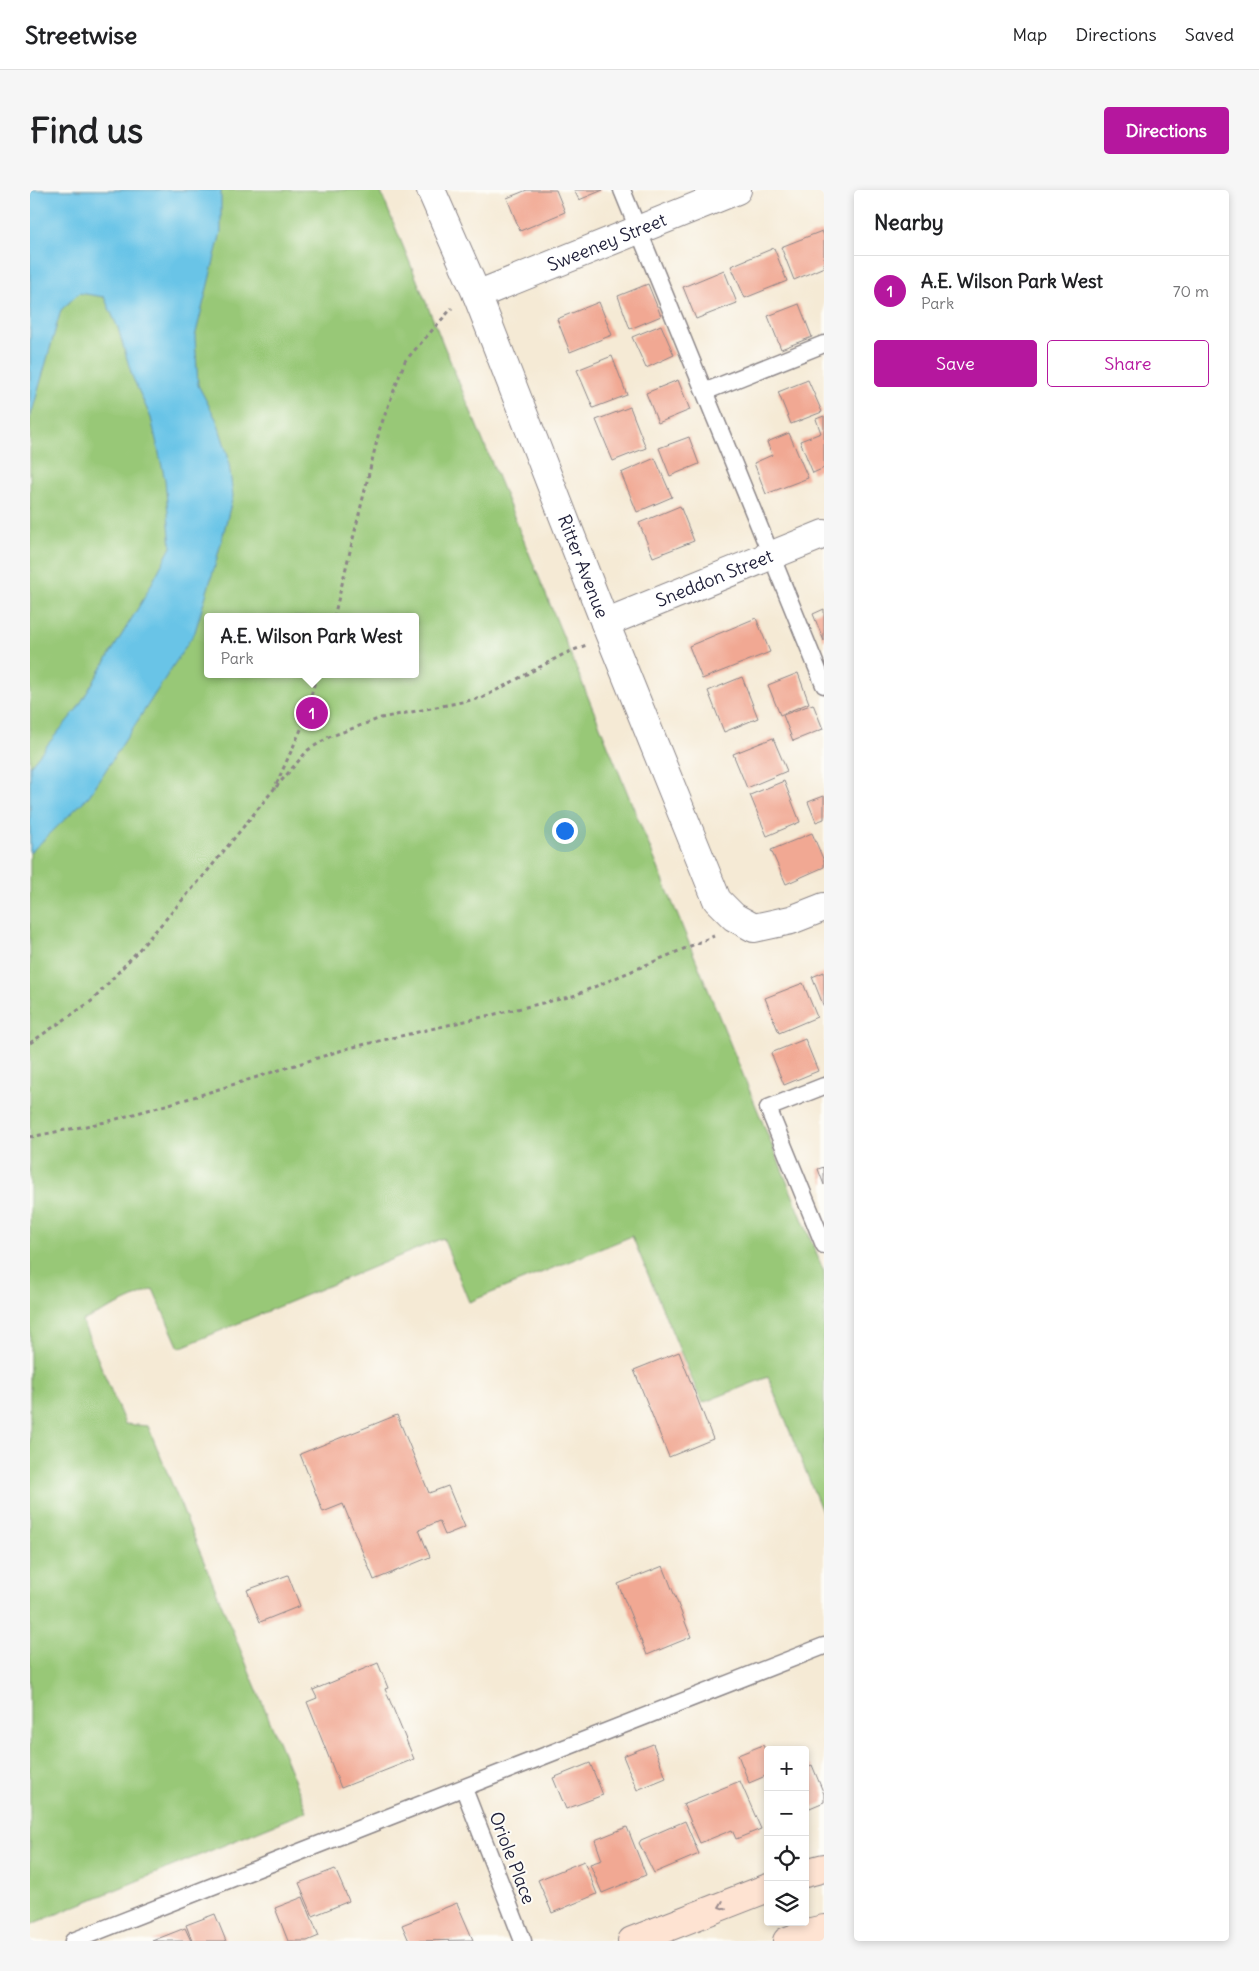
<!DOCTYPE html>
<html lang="en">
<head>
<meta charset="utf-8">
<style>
	:root { --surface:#fff; --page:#f6f6f6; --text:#202124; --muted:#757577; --line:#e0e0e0; --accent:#b5179e }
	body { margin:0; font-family:Delius,sans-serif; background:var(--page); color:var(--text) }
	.controls { position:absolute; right:15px; bottom:15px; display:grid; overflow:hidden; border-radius:5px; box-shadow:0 2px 8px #0003 }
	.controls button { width:45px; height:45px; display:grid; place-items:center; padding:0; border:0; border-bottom:1px solid var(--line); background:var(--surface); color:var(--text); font:25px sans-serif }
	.you { position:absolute; left:534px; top:640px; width:18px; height:18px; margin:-12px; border:4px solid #fff; border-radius:50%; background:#1a73e8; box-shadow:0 0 0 8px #1a73e833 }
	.badge { display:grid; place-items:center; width:32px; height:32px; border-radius:50%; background:var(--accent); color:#fff; font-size:16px; font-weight:700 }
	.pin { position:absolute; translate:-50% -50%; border:2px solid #fff; box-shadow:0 1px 5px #0006 }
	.popup { position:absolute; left:174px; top:423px; width:215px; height:65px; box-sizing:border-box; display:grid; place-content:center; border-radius:5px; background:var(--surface); filter:drop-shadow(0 1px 4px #0005); font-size:16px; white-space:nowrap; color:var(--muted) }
	.popup b { font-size:19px; color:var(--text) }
	.popup::after { content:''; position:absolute; left:50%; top:100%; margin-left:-10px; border:10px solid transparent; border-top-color:var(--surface) }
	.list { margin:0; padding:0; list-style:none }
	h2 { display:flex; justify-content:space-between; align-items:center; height:65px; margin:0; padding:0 20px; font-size:21px }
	h2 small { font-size:16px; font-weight:400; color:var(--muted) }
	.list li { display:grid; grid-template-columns:32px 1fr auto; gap:15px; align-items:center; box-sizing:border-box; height:70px; padding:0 20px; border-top:1px solid var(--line) }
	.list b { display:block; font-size:19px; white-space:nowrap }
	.list p { margin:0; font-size:16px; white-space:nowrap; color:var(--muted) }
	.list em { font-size:16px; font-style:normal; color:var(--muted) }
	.actions { display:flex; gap:10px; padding:15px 20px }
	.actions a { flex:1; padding:11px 0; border:1px solid var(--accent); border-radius:5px; text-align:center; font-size:18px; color:var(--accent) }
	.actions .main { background:var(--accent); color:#fff }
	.icon { flex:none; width:28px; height:28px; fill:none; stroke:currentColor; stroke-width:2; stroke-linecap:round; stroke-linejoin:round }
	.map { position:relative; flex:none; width:794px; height:1751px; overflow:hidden; border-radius:5px }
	header { display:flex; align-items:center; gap:30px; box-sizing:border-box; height:70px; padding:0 25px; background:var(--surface); border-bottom:1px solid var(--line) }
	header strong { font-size:24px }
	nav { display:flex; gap:28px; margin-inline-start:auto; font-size:18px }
	.intro { display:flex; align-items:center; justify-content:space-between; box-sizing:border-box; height:120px; padding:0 30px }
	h1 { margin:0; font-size:35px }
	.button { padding:12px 22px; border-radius:5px; background:var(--accent); color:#fff; font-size:18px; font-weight:700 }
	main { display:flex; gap:30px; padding:0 30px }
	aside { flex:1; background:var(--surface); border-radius:5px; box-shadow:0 2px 8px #0003 }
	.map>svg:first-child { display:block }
	.green { fill:#98c877; stroke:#5d7559; fill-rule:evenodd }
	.water { fill:#69c4e7; stroke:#467391 }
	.building { fill:#f1a893 }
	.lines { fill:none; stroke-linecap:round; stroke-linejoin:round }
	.service-casing { stroke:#8c8688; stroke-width:19 }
	.minor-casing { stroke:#8c8688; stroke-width:30 }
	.secondary-casing { stroke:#8c8688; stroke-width:30 }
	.path { stroke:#8c8688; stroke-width:3; stroke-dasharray:4 4; stroke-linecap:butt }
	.service { stroke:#fff; stroke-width:16 }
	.minor { stroke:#fff; stroke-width:28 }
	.secondary { stroke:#fee3d2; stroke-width:28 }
	.oneway { stroke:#9b8c8e }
	.labels { text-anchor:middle; stroke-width:4; stroke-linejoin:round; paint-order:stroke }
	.street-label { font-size:18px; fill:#22223b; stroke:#fdfcf7 }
</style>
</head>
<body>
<header>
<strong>Streetwise</strong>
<nav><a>Map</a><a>Directions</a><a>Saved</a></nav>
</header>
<div class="intro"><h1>Find us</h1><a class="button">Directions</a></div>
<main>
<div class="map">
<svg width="794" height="1751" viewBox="0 0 794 1751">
	<rect width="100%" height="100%" fill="#fdfcf7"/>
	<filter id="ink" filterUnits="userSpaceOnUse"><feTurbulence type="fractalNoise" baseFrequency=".02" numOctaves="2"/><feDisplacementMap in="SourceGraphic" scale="10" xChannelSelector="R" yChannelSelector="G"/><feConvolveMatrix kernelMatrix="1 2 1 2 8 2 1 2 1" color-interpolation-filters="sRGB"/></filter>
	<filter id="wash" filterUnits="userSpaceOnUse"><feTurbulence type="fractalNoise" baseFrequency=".0096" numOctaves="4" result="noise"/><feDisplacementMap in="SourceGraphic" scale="20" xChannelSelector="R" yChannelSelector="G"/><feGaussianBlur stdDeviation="1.12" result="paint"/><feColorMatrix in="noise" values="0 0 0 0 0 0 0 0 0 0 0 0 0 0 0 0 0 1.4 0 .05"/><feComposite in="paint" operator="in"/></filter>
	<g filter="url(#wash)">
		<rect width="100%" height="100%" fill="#f5ead5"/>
		<path class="green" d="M 0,0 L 350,0 L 794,1082 L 794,1327 L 738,1187 L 672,1213 L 602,1046 L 439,1112 L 413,1048 L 149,1158 L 123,1099 L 52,1131 L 95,1234 L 118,1236 L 277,1621 L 0,1735 ZM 178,427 L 386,427 L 386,484 L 178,484 Z"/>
		<path class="water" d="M 0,0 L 191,0 L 191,42 L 165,147 L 168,195 L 187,231 L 198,266 L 203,306 L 186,372 L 165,442 L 59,606 L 0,663 L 0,576 L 47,519 L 114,408 L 141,357 L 135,290 L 121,228 L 102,186 L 88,138 L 74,107 L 49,103 L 31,120 L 0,229 Z"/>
		<g id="blocks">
			<path class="building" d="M 497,0 L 526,0 L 535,22 L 490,41 L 477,8 Z
				M 544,0 L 573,0 L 549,10 Z
				M 792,41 L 794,46 L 794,77 L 764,90 L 751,57 Z
				M 744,58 L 757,91 L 715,108 L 701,76 Z
				M 694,80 L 707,113 L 666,129 L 653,97 Z
				M 618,94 L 631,126 L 600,139 L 588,106 Z
				M 569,112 L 582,145 L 540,162 L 527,129 Z
				M 769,114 L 782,147 L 751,159 L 738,126 Z
				M 631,135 L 644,165 L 616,178 L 602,147 Z
				M 582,166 L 597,205 L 563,218 L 547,180 Z
				M 648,190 L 660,220 L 628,233 L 616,203 Z
				M 778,190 L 792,222 L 761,234 L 748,202 Z
				M 600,217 L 616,258 L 583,271 L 566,230 Z
				M 794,226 L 794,278 L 783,283 L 770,251 L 791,243 L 786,229 Z
				M 759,243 L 778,288 L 736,304 L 724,273 L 742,265 L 737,252 Z
				M 659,247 L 669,274 L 640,286 L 629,258 Z
				M 625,268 L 642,307 L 607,322 L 591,283 Z
				M 650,316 L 664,351 L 623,367 L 609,333 Z
				M 794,419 L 794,451 L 783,424 Z
				M 726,428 L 740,462 L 672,489 L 659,456 Z
				M 768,483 L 779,513 L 750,525 L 738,495 Z
				M 712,487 L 728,528 L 694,542 L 678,501 Z
				M 783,514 L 793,539 L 763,551 L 753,525 Z
				M 743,548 L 757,581 L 717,598 L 703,564 Z
				M 754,591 L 770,632 L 737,646 L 720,605 Z
				M 794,606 L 794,629 L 786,632 L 778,612 Z
				M 782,643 L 794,671 L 794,677 L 756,694 L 741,660 Z
				M 794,782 L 794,817 L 782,787 Z
				M 773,793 L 787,827 L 749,843 L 735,808 Z
				M 775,849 L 788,881 L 754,895 L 741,863 Z
				M 794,977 L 794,995 L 788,979 Z
				M 649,1162 L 683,1249 L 639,1267 L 604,1180 Z
				M 367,1225 L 399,1303 L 418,1296 L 435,1337 L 415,1345 L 409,1331 L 389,1340 L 400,1367 L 344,1390 L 313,1314 L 293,1322 L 270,1264 Z
				M 633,1376 L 661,1447 L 617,1465 L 588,1394 Z
				M 258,1385 L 270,1416 L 230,1432 L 217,1400 Z
				M 348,1473 L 358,1498 L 355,1499 L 384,1569 L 311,1598 L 277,1512 L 287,1508 L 283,1500 Z
				M 623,1554 L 636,1588 L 607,1600 L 593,1566 Z
				M 733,1555 L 738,1566 L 738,1585 L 719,1593 L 708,1565 Z
				M 560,1573 L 573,1605 L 536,1619 L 523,1588 Z
				M 782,1575 L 794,1604 L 794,1612 L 775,1620 L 775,1578 Z
				M 710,1591 L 731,1639 L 706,1649 L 702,1640 L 670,1653 L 653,1614 Z
				M 655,1631 L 669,1664 L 624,1683 L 609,1653 L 611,1650 Z
				M 597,1637 L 616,1685 L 572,1703 L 560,1674 L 572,1670 L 565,1650 Z
				M 554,1671 L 567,1704 L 522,1723 L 508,1690 Z
				M 305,1679 L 319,1711 L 283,1726 L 269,1693 Z
				M 273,1707 L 289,1746 L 277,1751 L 258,1751 L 245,1718 Z
				M 427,1713 L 443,1750 L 379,1751 L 372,1735 Z
				M 185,1724 L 196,1751 L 162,1751 L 156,1735 Z
				M 155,1738 L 161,1751 L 122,1751 Z"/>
		</g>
	</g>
	<g filter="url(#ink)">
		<use href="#blocks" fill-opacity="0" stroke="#8c8688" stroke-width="1"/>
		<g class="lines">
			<defs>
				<path id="service" d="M 592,0 L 794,495
					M 674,202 L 794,154
					M 794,896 L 738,918 L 794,1055
					M 434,1599 L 493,1751
					M 43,1751 L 794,1456"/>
				<g id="minor">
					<path id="s1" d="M 401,0 L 447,105 L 575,433 L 687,710 L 704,727 L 724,738 L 761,730 L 794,717"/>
					<path id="s2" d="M 447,105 L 707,0"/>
					<path id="s3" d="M 575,433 L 794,344"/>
				</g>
				<path id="secondary" d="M 775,1683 L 794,1678
					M 602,1751 L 738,1698
					M 757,1751 L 781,1742 L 794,1739"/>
			</defs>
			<use href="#service" class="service-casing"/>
			<use href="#minor" class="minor-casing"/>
			<use href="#secondary" class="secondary-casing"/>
			<path class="path" d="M 304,427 L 350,238 L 375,171 L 422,118
				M 246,597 L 278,560 L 299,547 L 351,528 L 452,508 L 534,464 L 556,455
				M 0,853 L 63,810 L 114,754 L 176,683 L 244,599 L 273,535 L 287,484
				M 0,947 L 76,932 L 167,906 L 319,858 L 543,806 L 684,746"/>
			<use href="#service" class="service"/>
			<use href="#minor" class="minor"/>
			<use href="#secondary" class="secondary"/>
		</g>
		<defs><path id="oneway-chevron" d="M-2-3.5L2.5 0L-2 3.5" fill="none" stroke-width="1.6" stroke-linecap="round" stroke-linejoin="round" transform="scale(1.25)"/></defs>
		<use class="oneway" href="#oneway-chevron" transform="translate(692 1716) rotate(159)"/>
	</g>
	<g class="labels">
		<g class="street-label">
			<text dy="6" stroke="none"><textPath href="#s2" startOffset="140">Sweeney Street</textPath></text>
			<text dy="6" stroke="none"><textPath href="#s1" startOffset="406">Ritter Avenue</textPath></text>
			<text dy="6" stroke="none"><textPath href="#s3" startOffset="118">Sneddon Street</textPath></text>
			<text transform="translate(482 1668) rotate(69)" y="6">Oriole Place</text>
		</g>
	</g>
</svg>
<div class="controls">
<button>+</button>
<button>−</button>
<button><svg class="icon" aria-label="locate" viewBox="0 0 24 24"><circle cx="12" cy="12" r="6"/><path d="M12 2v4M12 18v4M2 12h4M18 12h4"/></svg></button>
<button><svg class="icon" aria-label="layers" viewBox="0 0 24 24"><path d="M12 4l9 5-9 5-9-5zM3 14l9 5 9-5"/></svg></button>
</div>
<div class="you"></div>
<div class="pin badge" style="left:282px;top:523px">1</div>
<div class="popup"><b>A.E. Wilson Park West</b>Park</div>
</div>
<aside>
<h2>Nearby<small></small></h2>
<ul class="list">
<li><span class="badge">1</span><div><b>A.E. Wilson Park West</b><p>Park</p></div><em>70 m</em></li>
</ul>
<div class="actions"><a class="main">Save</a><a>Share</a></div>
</aside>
</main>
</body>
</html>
